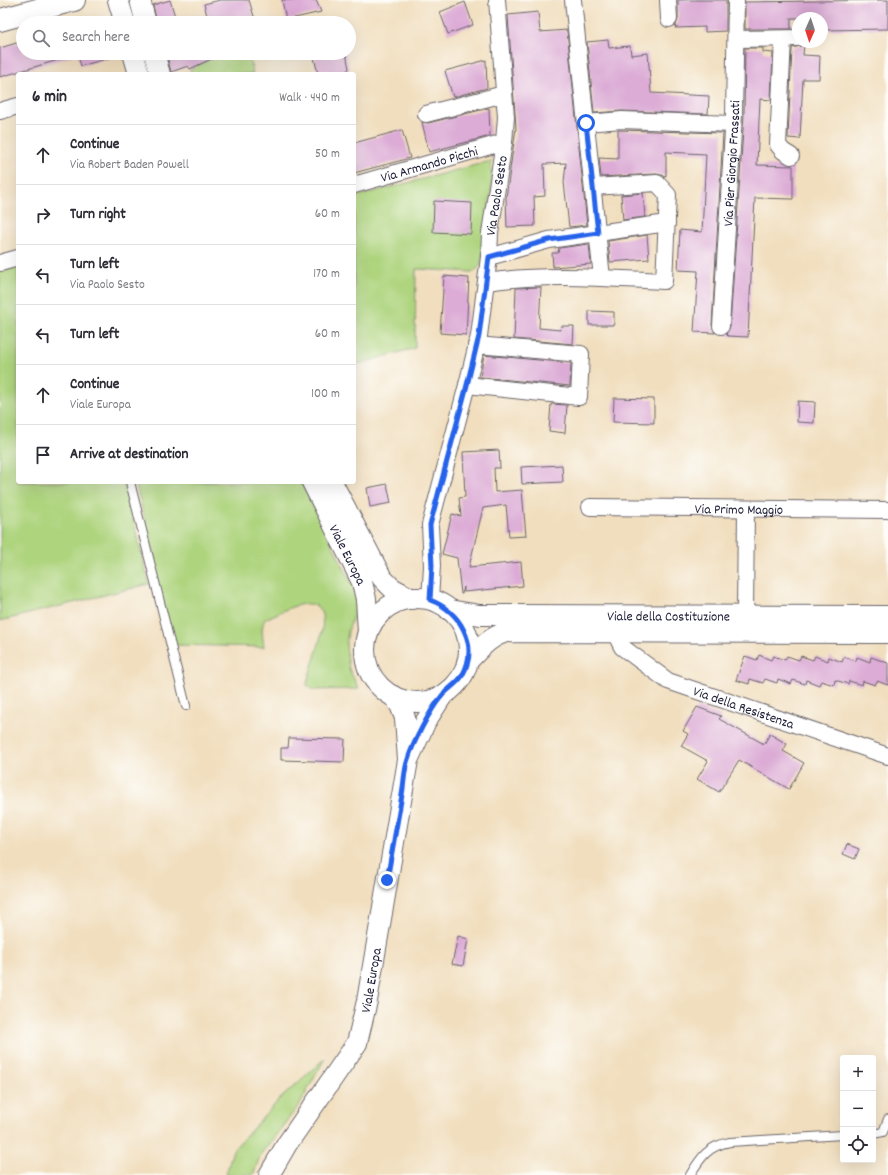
<!DOCTYPE html>
<html lang="en">
<head>
<meta charset="utf-8">
<style>
	:root { --surface:#fff; --page:#f7f7f7; --text:#2b2b33; --muted:#7c7c81; --line:#e1e1e2 }
	body { margin:0; font-family:Dekko,sans-serif; background:var(--page); color:var(--text) }
	.controls { position:absolute; right:12px; bottom:12px; display:grid; overflow:hidden; border-radius:4px; box-shadow:0 4px 16px #0002 }
	.controls button { width:36px; height:36px; display:grid; place-items:center; padding:0; border:0; border-bottom:1px solid var(--line); background:var(--surface); color:var(--text); font:20px sans-serif }
	.compass { position:absolute; left:792px; top:12px; width:36px; height:36px; border-radius:50%; background:var(--surface); box-shadow:0 4px 16px #0002; rotate:183deg }
	.stop { position:absolute; width:12px; height:12px; margin:-9px; border:3px solid #2563eb; border-radius:50%; background:#fff }
	.stop.end { background:#2563eb; border-color:#fff; box-shadow:0 1px 4px #0008 }
	.list { margin:0; padding:0; list-style:none }
	h2 { display:flex; justify-content:space-between; align-items:center; height:52px; margin:0; padding:0 16px; font-size:17px }
	h2 small { font-size:13px; font-weight:400; color:var(--muted) }
	.list li { display:grid; grid-template-columns:26px 1fr auto; gap:12px; align-items:center; box-sizing:border-box; height:60px; padding:0 16px; border-top:1px solid var(--line) }
	.list b { display:block; font-size:15px; white-space:nowrap }
	.list p { margin:0; font-size:13px; white-space:nowrap; color:var(--muted) }
	.list em { font-size:13px; font-style:normal; color:var(--muted) }
	.icon { flex:none; width:22px; height:22px; fill:none; stroke:currentColor; stroke-width:2; stroke-linecap:round; stroke-linejoin:round }
	.map { position:relative; flex:none; width:888px; height:1175px; overflow:hidden }
	.search { position:absolute; background:var(--surface); box-shadow:0 4px 16px #0002; left:16px; top:16px; width:340px; height:44px; display:flex; align-items:center; gap:10px; box-sizing:border-box; padding:0 14px; border-radius:22px; color:var(--muted); font-size:15px }
	.panel { position:absolute; background:var(--surface); box-shadow:0 4px 16px #0002; left:16px; top:72px; width:340px; height:412px; border-radius:4px }
	.map>svg:first-child { display:block }
	.green { fill:#aed47e; stroke:#687b5c }
	.building { fill:#dcabd6 }
	.lines { fill:none; stroke-linecap:round; stroke-linejoin:round }
	.service-casing { stroke:#6a6469; stroke-width:10 }
	.minor-casing { stroke:#6a6469; stroke-width:18 }
	.tertiary-casing { stroke:#6a6469; stroke-width:22 }
	.secondary-casing { stroke:#6a6469; stroke-width:24 }
	.service { stroke:#fff; stroke-width:8 }
	.minor { stroke:#fff; stroke-width:16 }
	.tertiary { stroke:#fff; stroke-width:20 }
	.secondary { stroke:#fff; stroke-width:22 }
	.route { stroke:#2563eb; stroke-width:5 }
	.labels { text-anchor:middle; stroke-width:4; stroke-linejoin:round; paint-order:stroke }
	.street-label { font-size:14px; fill:#22223b; stroke:#fdfcf7 }
</style>
</head>
<body>
<div class="map">
<svg width="888" height="1175" viewBox="0 0 888 1175">
	<rect width="100%" height="100%" fill="#fdfcf7"/>
	<filter id="ink" filterUnits="userSpaceOnUse"><feTurbulence type="fractalNoise" baseFrequency=".025" numOctaves="2"/><feDisplacementMap in="SourceGraphic" scale="8" xChannelSelector="R" yChannelSelector="G"/><feConvolveMatrix kernelMatrix="1 2 1 2 8 2 1 2 1" color-interpolation-filters="sRGB"/></filter>
	<filter id="wash" filterUnits="userSpaceOnUse"><feTurbulence type="fractalNoise" baseFrequency=".012" numOctaves="4" result="noise"/><feDisplacementMap in="SourceGraphic" scale="16" xChannelSelector="R" yChannelSelector="G"/><feGaussianBlur stdDeviation="0.9" result="paint"/><feColorMatrix in="noise" values="0 0 0 0 0 0 0 0 0 0 0 0 0 0 0 0 0 1.4 0 .05"/><feComposite in="paint" operator="in"/></filter>
	<g filter="url(#wash)">
		<rect width="100%" height="100%" fill="#f1debe"/>
		<path class="green" d="M 224,53 L 248,53 L 253,74 L 191,74 L 190,69 Z
			M 491,161 L 492,184 L 481,265 L 474,272 L 416,269 L 415,348 L 354,365 L 354,197 Z
			M 18,267 L 18,482 L 124,482 L 149,584 L 0,621 L 0,272 Z
			M 135,482 L 301,482 L 356,592 L 356,608 L 348,631 L 346,645 L 349,669 L 359,689 L 313,690 L 307,685 C 308,668 343,601 305,604 C 292,605 277,614 265,619 C 260,629 263,636 264,647 L 174,645 L 160,592 L 154,553 Z
			M 325,1058 L 300,1104 L 261,1154 L 253,1175 L 226,1175 L 233,1150 L 280,1099 Z"/>
		<g id="blocks">
			<path class="building" d="M 170,0 L 177,23 L 157,23 L 153,5 Z
				M 220,0 L 249,0 L 256,23 L 214,23 L 211,15 L 207,16 L 204,4 Z
				M 282,0 L 316,0 L 321,12 L 286,20 Z
				M 678,0 L 726,0 L 726,31 L 705,32 L 705,27 L 675,28 L 678,19 Z
				M 888,0 L 888,29 L 822,30 L 822,18 L 791,18 L 791,29 L 745,29 L 745,2 Z
				M 465,2 L 473,25 L 448,34 L 440,12 Z
				M 538,12 L 540,32 L 567,30 L 587,225 L 569,227 L 564,182 L 566,163 L 544,164 L 545,196 L 534,197 L 535,226 L 507,227 L 506,198 L 516,128 L 508,15 Z
				M 608,40 L 609,48 L 630,46 L 631,55 L 648,53 L 651,93 L 709,96 L 708,114 L 622,111 L 594,113 L 587,42 Z
				M 23,41 L 23,53 L 72,53 L 72,56 L 0,77 L 0,48 Z
				M 804,45 L 803,55 L 820,56 L 819,79 L 803,79 L 800,139 L 788,138 L 792,48 Z
				M 745,48 L 763,48 L 763,52 L 773,53 L 771,100 L 760,99 L 757,165 L 793,166 L 793,199 L 755,198 L 748,337 L 728,336 L 726,334 L 730,327 L 744,115 Z
				M 77,53 L 116,53 L 116,56 L 81,66 Z
				M 166,53 L 224,53 L 190,69 L 188,66 L 171,72 Z
				M 313,53 L 346,53 L 349,69 L 342,74 L 318,74 Z
				M 486,60 L 487,88 L 453,97 L 445,71 Z
				M 489,108 L 490,136 L 429,152 L 422,122 L 428,123 Z
				M 402,130 L 410,158 L 354,173 L 354,143 Z
				M 618,130 L 723,133 L 712,325 L 715,333 L 694,332 L 698,271 L 678,270 L 680,230 L 702,232 L 706,154 L 666,152 L 666,176 L 656,174 L 601,177 L 599,158 L 618,159 Z
				M 643,193 L 645,217 L 623,220 L 621,195 Z
				M 434,201 L 472,203 L 471,234 L 433,232 Z
				M 647,235 L 649,259 L 610,262 L 608,241 Z
				M 589,244 L 591,264 L 553,267 L 552,253 L 558,253 L 559,248 Z
				M 444,276 L 469,278 L 466,335 L 440,333 Z
				M 541,287 L 539,328 L 560,330 L 561,326 L 574,326 L 573,344 L 514,339 L 516,288 Z
				M 589,311 L 614,312 L 614,325 L 589,325 Z
				M 484,355 L 571,363 L 570,386 L 480,377 Z
				M 614,398 L 654,399 L 654,423 L 613,422 Z
				M 798,401 L 815,402 L 814,423 L 797,422 Z
				M 551,404 L 567,405 L 565,433 L 549,431 Z
				M 499,450 L 500,468 L 494,468 L 495,492 L 522,490 L 526,536 L 509,537 L 506,505 L 483,508 L 469,567 L 521,562 L 523,586 L 464,592 L 464,587 L 462,594 L 461,594 L 457,558 L 442,554 L 452,514 L 461,516 L 459,498 L 465,497 L 463,452 Z
				M 562,465 L 563,482 L 522,484 L 521,467 Z
				M 387,484 L 391,503 L 370,507 L 367,488 Z
				M 759,655 L 771,660 L 773,656 L 785,660 L 787,656 L 799,660 L 801,656 L 813,660 L 815,656 L 828,661 L 829,657 L 842,662 L 844,657 L 856,661 L 857,657 L 870,662 L 871,657 L 888,663 L 888,685 L 877,681 L 875,685 L 863,681 L 862,685 L 849,681 L 848,684 L 835,680 L 834,685 L 821,681 L 819,685 L 806,680 L 805,684 L 793,680 L 791,684 L 778,679 L 777,683 L 765,679 L 763,683 L 750,679 L 749,684 L 736,680 L 745,656 L 757,660 Z
				M 697,707 L 721,716 L 719,719 L 764,744 L 770,734 L 787,744 L 783,751 L 804,763 L 789,789 L 739,760 L 719,792 L 697,779 L 708,761 L 681,746 L 688,734 L 683,731 Z
				M 289,738 L 345,739 L 344,762 L 281,760 L 281,748 L 288,748 Z
				M 847,844 L 859,849 L 855,859 L 843,854 Z
				M 458,936 L 468,939 L 463,966 L 452,964 Z"/>
		</g>
	</g>
	<g filter="url(#ink)">
		<use href="#blocks" fill-opacity="0" stroke="#6a6469" stroke-width="1"/>
		<g class="lines">
			<defs>
				<path id="service" d="M 130,482 L 186,706
					M 873,1134 L 883,1132 L 888,1119
					M 690,1175 C 701,1157 708,1146 730,1142 L 843,1135"/>
				<g id="minor">
					<path d="M 573,0 L 602,278"/>
					<path d="M 668,0 L 669,19"/>
					<path d="M 736,39 L 798,38"/>
					<path d="M 783,39 L 778,145 L 783,151 L 791,156"/>
					<path d="M 0,111 L 18,106"/>
					<path d="M 426,114 L 504,94"/>
					<path d="M 586,123 L 622,120 L 733,124"/>
					<path id="s1" d="M 354,185 L 504,142"/>
					<path d="M 489,257 L 549,240 L 667,223"/>
					<path d="M 0,263 L 18,258"/>
					<path d="M 486,282 C 545,273 604,278 664,281 L 668,195 L 657,183 L 593,187"/>
					<path id="s2" d="M 721,326 L 734,115 L 736,0"/>
					<path d="M 467,385 L 579,397 L 581,354 L 476,345"/>
					<path id="s3" d="M 590,507 L 888,510"/>
					<path id="s4" d="M 430,600 L 432,566 L 430,525 L 467,385 L 479,336 L 489,257 L 490,233 L 504,142 L 506,117 L 497,0"/>
					<path d="M 745,615 L 746,509"/>
					<path id="s5" d="M 615,633 L 622,647 L 668,681 L 888,756"/>
				</g>
				<g id="tertiary">
					<path d="M 118,0 L 125,23"/>
					<path d="M 140,0 L 146,23"/>
					<path d="M 133,53 L 139,74"/>
					<path d="M 154,53 L 160,74"/>
					<path id="s6" d="M 312,482 L 362,582 L 366,599 L 368,632"/>
					<path d="M 332,482 L 382,578 L 392,588 L 412,599"/>
					<circle cx="417" cy="650" r="52"/>
					<path id="s7" d="M 449,610 L 480,615 L 888,616"/>
					<path d="M 467,662 C 479,650 489,637 506,632 L 888,633"/>
					<path d="M 409,758 L 426,721 L 442,696"/>
					<path id="s8" d="M 269,1175 L 287,1144 L 357,1043 L 367,1001 L 408,760 L 405,718 L 400,705 L 393,696"/>
				</g>
				<path id="secondary" d="M 0,20 L 74,0"/>
			</defs>
			<use href="#service" class="service-casing"/>
			<use href="#minor" class="minor-casing"/>
			<use href="#tertiary" class="tertiary-casing"/>
			<use href="#secondary" class="secondary-casing"/>
			<use href="#service" class="service"/>
			<use href="#minor" class="minor"/>
			<use href="#tertiary" class="tertiary"/>
			<use href="#secondary" class="secondary"/>
		</g>
	</g>
	<g class="lines" filter="url(#ink)">
		<path class="route" d="M 387,880 C 392,851 397,823 402,795 C 404,784 404,770 408,759 C 413,743 430,710 441,697 C 447,689 456,685 462,676 C 480,645 460,611 430,600 L 432,566 L 430,525 L 467,385 L 479,336 L 489,257 L 549,240 L 598,233 L 586,123"/>
	</g>
	<g class="labels">
		<g class="street-label">
			<text dy="5" stroke="none"><textPath href="#s1" startOffset="78">Via Armando Picchi</textPath></text>
			<text dy="5" stroke="none"><textPath href="#s2" startOffset="163">Via Pier Giorgio Frassati</textPath></text>
			<text dy="5" stroke="none"><textPath href="#s4" startOffset="412">Via Paolo Sesto</textPath></text>
			<text dy="5" stroke="none"><textPath href="#s3" startOffset="149">Via Primo Maggio</textPath></text>
			<text dy="5" stroke="none"><textPath href="#s6" startOffset="81">Viale Europa</textPath></text>
			<text dy="5" stroke="none"><textPath href="#s7" startOffset="220">Viale della Costituzione</textPath></text>
			<text dy="5" stroke="none"><textPath href="#s5" startOffset="153">Via della Resistenza</textPath></text>
			<text dy="5" stroke="none"><textPath href="#s8" startOffset="223">Viale Europa</textPath></text>
		</g>
	</g>
</svg>
<div class="controls">
<button>+</button>
<button>−</button>
<button><svg class="icon" aria-label="locate" viewBox="0 0 24 24"><circle cx="12" cy="12" r="6"/><path d="M12 2v4M12 18v4M2 12h4M18 12h4"/></svg></button>
</div>
<svg class="compass" viewBox="-18 -18 36 36"><path d="M0-13l5 13h-10z" fill="#e53935"/><path d="M0 13l5-13h-10z" fill="#7c7c81"/></svg>
<div class="stop" style="left:586px;top:123px"></div>
<div class="stop end" style="left:387px;top:880px"></div>
<div class="search"><svg class="icon" aria-label="search" viewBox="0 0 24 24"><circle cx="10" cy="10" r="6"/><path d="M15 15l6 6"/></svg>Search here</div>
<section class="panel">
<h2>6 min<small>Walk · 440 m</small></h2>
<ul class="list">
<li><svg class="icon" aria-label="ahead" viewBox="0 0 24 24"><path d="M12 20V5M6 11l6-6 6 6"/></svg><div><b>Continue</b><p>Via Robert Baden Powell</p></div><em>50 m</em></li>
<li><svg class="icon" aria-label="right" viewBox="0 0 24 24"><path d="M7 20v-9h11M14 6l5 5-5 5"/></svg><div><b>Turn right</b></div><em>60 m</em></li>
<li><svg class="icon" aria-label="left" viewBox="0 0 24 24"><path d="M17 20v-9H6M10 6l-5 5 5 5"/></svg><div><b>Turn left</b><p>Via Paolo Sesto</p></div><em>170 m</em></li>
<li><svg class="icon" aria-label="left" viewBox="0 0 24 24"><path d="M17 20v-9H6M10 6l-5 5 5 5"/></svg><div><b>Turn left</b></div><em>60 m</em></li>
<li><svg class="icon" aria-label="ahead" viewBox="0 0 24 24"><path d="M12 20V5M6 11l6-6 6 6"/></svg><div><b>Continue</b><p>Viale Europa</p></div><em>100 m</em></li>
<li><svg class="icon" aria-label="arrive" viewBox="0 0 24 24"><path d="M6 21V4h12l-3 4 3 4H6"/></svg><div><b>Arrive at destination</b></div></li>
</ul>
</section>
</div>
</body>
</html>
